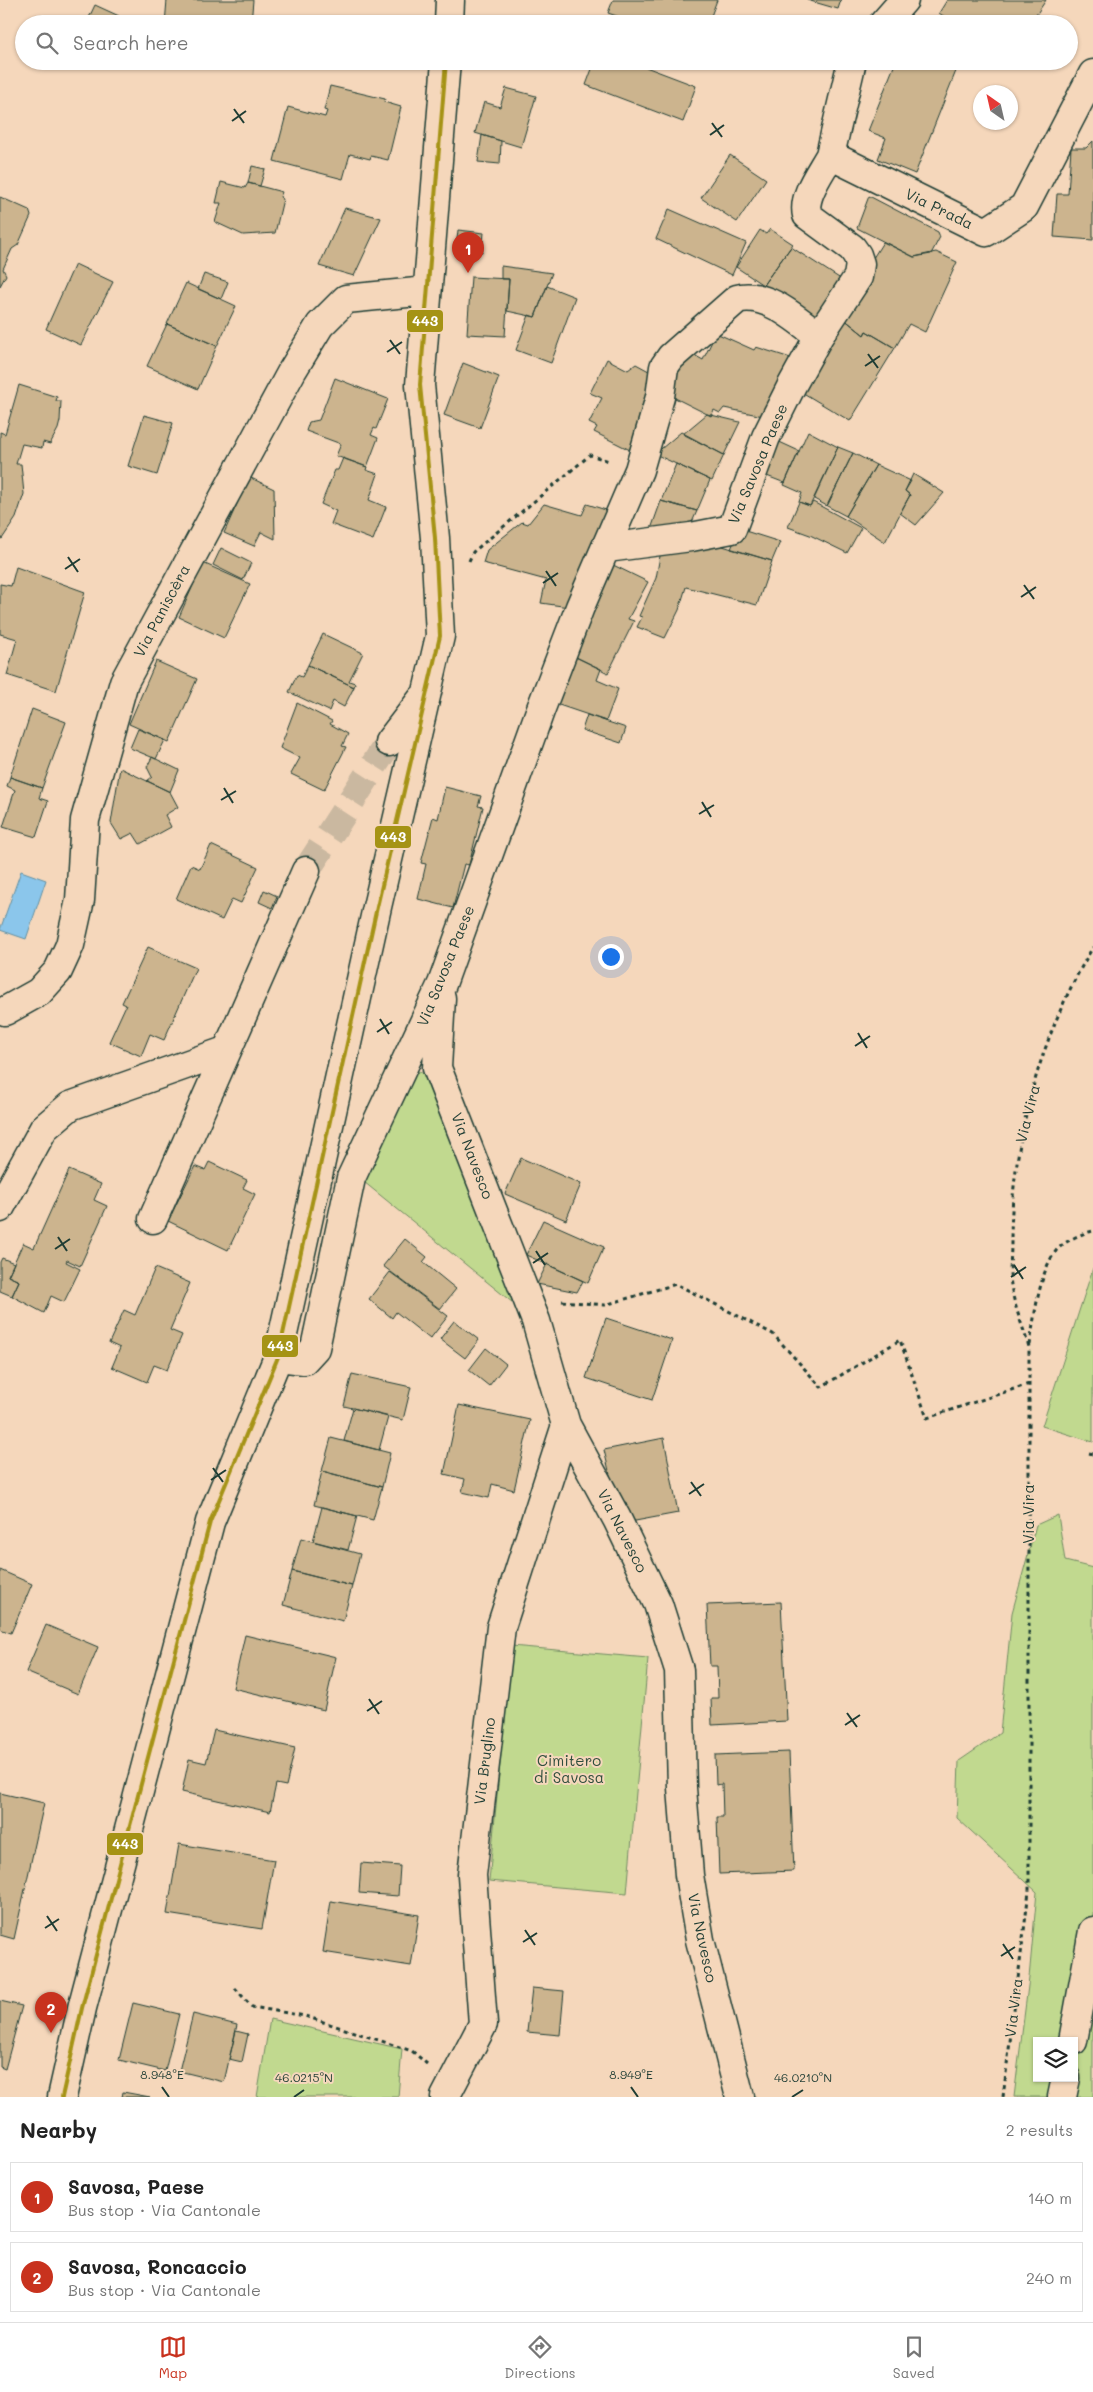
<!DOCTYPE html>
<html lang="en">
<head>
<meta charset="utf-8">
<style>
	:root { --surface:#fff; --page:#f6f6f6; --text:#222; --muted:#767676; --line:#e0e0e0; --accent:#c8321e }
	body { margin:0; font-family:Mali,sans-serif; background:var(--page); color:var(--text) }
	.controls { position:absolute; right:15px; bottom:15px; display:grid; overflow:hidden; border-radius:0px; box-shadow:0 1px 4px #0004 }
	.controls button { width:45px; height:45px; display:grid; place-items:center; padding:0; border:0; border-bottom:1px solid var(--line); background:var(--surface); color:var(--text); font:25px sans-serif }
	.compass { position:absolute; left:973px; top:85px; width:45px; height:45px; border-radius:50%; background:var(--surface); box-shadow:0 1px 4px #0004; rotate:326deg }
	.you { position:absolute; left:610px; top:956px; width:18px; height:18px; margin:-12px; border:4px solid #fff; border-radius:50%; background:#1a73e8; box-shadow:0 0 0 8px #1a73e833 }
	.badge { display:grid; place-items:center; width:32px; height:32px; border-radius:50%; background:var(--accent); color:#fff; font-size:16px; font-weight:700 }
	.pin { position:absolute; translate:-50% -41px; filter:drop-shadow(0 1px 2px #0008) }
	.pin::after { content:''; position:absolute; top:26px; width:18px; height:15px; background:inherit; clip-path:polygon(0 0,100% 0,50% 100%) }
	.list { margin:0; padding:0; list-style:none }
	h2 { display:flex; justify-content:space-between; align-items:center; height:65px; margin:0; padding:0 20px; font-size:21px }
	h2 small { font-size:16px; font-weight:400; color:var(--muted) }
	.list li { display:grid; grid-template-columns:32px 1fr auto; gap:15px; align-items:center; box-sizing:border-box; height:70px; margin:0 10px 10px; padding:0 10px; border:1px solid var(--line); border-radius:0px }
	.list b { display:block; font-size:19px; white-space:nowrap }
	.list p { margin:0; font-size:16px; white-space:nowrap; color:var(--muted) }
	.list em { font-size:16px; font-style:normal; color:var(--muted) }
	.icon { flex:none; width:28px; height:28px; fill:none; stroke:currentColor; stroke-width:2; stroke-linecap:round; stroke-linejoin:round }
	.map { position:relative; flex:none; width:1093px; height:2097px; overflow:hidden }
	.search { position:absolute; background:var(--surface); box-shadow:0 1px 4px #0004; left:15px; right:15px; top:15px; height:55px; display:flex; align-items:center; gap:12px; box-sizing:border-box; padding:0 18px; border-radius:28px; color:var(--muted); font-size:19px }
	.sheet { height:225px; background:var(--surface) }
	nav { display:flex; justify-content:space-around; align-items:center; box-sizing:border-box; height:70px; border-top:1px solid var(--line); background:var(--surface); font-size:14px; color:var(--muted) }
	nav a { display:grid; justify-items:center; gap:2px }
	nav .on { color:var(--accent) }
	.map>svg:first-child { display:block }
	.green { fill:#c1d98f; stroke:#708b62; fill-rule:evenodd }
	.water { fill:#8bc6eb; stroke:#608fa2 }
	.building { fill:#ccb48e; stroke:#1f3d34 }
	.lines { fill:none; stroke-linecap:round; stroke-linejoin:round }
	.minor-tunnel { stroke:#cab8a0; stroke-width:28; stroke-dasharray:28 14; stroke-linecap:butt }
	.minor-casing { stroke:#1f3d34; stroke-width:31 }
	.path { stroke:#1f3d34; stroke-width:3; stroke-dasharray:4 4; stroke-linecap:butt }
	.minor { stroke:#f5d7bb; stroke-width:28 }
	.bus-1-casing { stroke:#f5d7bb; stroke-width:8 }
	.bus-1 { stroke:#a59315; stroke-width:4 }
	.ticks { fill:none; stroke:#1f3d34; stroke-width:2 }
	.labels { text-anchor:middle; stroke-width:4; stroke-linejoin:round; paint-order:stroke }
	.street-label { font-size:15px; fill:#1f3d34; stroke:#f5d7bb }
	.park-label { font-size:15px; fill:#2f4d3d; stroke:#f5d7bb }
	.ticks-label { font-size:12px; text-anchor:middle; fill:#1f3d34; stroke:#f5d7bb; stroke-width:4; stroke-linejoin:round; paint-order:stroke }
	.line-badge { stroke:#f5d7bb; stroke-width:2 }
	.badge-label { font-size:14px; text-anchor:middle; font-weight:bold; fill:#fff }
</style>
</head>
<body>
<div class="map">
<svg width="1093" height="2097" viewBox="0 0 1093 2097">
	<rect width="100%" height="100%" fill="#f5d7bb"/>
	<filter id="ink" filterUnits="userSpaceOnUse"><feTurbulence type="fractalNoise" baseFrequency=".02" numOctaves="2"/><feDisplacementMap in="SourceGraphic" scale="10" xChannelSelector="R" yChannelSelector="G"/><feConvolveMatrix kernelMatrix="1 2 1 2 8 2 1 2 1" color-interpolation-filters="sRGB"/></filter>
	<g filter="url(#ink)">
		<path class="green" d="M 412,1068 L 433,1079 L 518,1307 L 364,1182 Z
			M 1093,1268 L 1093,1442 L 1042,1426 Z
			M 1058,1515 L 1065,1561 L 1093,1568 L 1093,2097 L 1014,2097 L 1029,1978 L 1037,1892 L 957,1818 L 959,1761 L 1000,1733 L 1012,1613 L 1036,1525 ZM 1037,2041 L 1074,2041 L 1074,2078 L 1037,2078 Z
			M 511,1646 L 648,1658 L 627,1893 L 489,1881 Z
			M 270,2019 L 402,2049 L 398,2097 L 257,2097 Z"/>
		<path class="water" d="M 21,871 L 46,880 L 26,939 L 0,930 Z"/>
		<path class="building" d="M 167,0 L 253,0 L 251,24 L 165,24 Z
			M 613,0 L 717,0 L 708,24 L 639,24 L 608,13 Z
			M 807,0 L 841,0 L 838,9 Z
			M 947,0 L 1046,0 L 1030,24 L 955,24 L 939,13 Z
			M 95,5 L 119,16 L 115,24 L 86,24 Z
			M 595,61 L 630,61 L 696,86 L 683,122 L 586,85 Z
			M 896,61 L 931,61 L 956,71 L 915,174 L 878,159 L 886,138 L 868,131 Z
			M 330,86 L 385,99 L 384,102 L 401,107 L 388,160 L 371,156 L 370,159 L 350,154 L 343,179 L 274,161 L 288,107 L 325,117 L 327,111 L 324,110 Z
			M 506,88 L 536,96 L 521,147 L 475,133 L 484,102 L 500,107 Z
			M 482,135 L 501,141 L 500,164 L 478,162 Z
			M 1093,141 L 1093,240 L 1054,237 L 1057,194 L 1068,194 L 1071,148 L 1086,148 Z
			M 730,155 L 766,179 L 737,222 L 701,198 Z
			M 252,166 L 265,169 L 260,186 L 248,183 Z
			M 221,182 L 245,188 L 248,183 L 282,192 L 280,197 L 283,199 L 275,233 L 243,235 L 215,222 L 221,203 L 216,203 Z
			M 869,196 L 938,232 L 940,237 L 931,254 L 914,257 L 857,228 Z
			M 0,197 L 29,210 L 31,216 L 18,245 L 12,249 L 3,269 L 6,275 L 0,286 Z
			M 345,208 L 381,218 L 354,276 L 319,266 Z
			M 669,209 L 746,243 L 732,275 L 656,239 Z
			M 770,229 L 793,244 L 763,285 L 736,267 L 760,230 L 766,234 Z
			M 458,230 L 484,233 L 482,252 L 456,249 Z
			M 883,242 L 914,257 L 936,252 L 957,262 L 925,332 L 909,324 L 895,348 L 866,331 L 864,335 L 838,314 Z
			M 791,247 L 850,285 L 824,325 L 763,285 Z
			M 75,264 L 113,282 L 81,345 L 46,329 Z
			M 501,266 L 552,273 L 535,317 L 507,311 L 509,279 L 501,279 Z
			M 204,274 L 228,282 L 221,299 L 198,289 Z
			M 471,277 L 509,279 L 505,336 L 467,334 Z
			M 186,283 L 236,306 L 217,346 L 167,324 Z
			M 547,286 L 575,297 L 551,363 L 516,350 L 529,315 L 535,317 Z
			M 838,314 L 864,335 L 866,331 L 895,348 L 850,421 L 795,388 Z
			M 167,324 L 217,346 L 198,389 L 147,366 Z
			M 716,333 L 754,350 L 756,347 L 800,361 L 773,418 L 724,408 L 720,413 L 714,410 L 711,416 L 663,392 L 687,351 L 703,360 Z
			M 607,359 L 628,370 L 636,364 L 658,376 L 632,451 L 594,432 L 597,427 L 589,423 L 602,398 L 590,393 Z
			M 463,363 L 499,377 L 480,428 L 444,415 Z
			M 335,378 L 388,399 L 376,429 L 374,428 L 371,435 L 378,438 L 367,467 L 336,456 L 341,444 L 306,431 L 309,422 L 319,420 Z
			M 19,385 L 57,397 L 56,401 L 61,401 L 60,421 L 58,429 L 50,444 L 43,442 L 42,448 L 22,444 L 16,464 L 21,464 L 24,494 L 16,518 L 2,539 L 0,538 L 0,432 L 5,434 Z
			M 707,414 L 740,422 L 724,455 L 683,434 Z
			M 144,415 L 173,423 L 157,475 L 128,466 Z
			M 808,431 L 838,447 L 810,506 L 799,502 L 802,493 L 784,485 Z
			M 681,432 L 724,455 L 712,481 L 655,454 Z
			M 773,439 L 799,451 L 785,483 L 759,473 Z
			M 838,447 L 853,453 L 827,506 L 814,499 Z
			M 853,453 L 876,465 L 846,516 L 827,506 Z
			M 343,458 L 367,467 L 366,470 L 378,474 L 369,500 L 386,507 L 373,540 L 331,524 L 336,511 L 321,504 L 335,470 L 338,470 Z
			M 676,464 L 710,480 L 697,511 L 661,501 Z
			M 876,465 L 911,481 L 905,491 L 910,495 L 885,542 L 846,516 Z
			M 913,474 L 944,493 L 916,525 L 900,513 L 910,495 L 905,491 Z
			M 249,477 L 274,489 L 275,539 L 261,532 L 254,546 L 224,533 Z
			M 661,501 L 697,511 L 686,536 L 650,532 Z
			M 799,502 L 810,506 L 813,502 L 861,528 L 847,553 L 810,535 L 788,527 Z
			M 544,504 L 582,515 L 587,504 L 609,511 L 576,608 L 541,603 L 546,580 L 483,563 L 487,550 L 522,522 L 528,524 Z
			M 739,529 L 780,542 L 772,561 L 731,549 Z
			M 706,541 L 772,561 L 757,605 L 686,587 L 679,610 L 665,638 L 637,627 L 642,617 L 639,616 L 656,578 L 662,545 Z
			M 221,548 L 251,563 L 243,580 L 213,565 Z
			M 607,562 L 648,582 L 628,619 L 634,621 L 608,673 L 566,652 Z
			M 203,563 L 250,584 L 224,638 L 179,617 Z
			M 16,567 L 85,592 L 56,691 L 7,675 L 17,639 L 0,634 L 0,584 L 11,586 Z
			M 323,634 L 363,653 L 349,681 L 355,683 L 354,687 L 308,665 Z
			M 567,653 L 601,669 L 597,680 L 618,689 L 606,721 L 550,702 Z
			M 156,661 L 197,679 L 169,742 L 129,724 Z
			M 308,665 L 354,687 L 344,707 L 333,701 L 329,711 L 289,692 L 297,675 L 302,677 Z
			M 297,703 L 332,721 L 330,724 L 348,734 L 342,746 L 346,747 L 324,790 L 291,774 L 300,758 L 280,748 Z
			M 32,709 L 66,722 L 42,788 L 10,777 Z
			M 587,715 L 626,728 L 621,743 L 582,730 Z
			M 138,729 L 165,740 L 156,759 L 130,748 Z
			M 152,757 L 179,770 L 170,792 L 147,781 L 152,777 L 147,767 Z
			M 120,768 L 170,792 L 178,807 L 165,815 L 171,827 L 140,844 L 133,833 L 121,839 L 111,823 Z
			M 10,777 L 42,788 L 39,798 L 48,801 L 36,837 L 3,827 L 15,790 L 7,786 Z
			M 445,787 L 481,796 L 478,806 L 483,807 L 469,865 L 464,864 L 453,908 L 418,899 L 426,864 L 421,863 L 433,817 L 438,819 Z
			M 211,845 L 258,867 L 241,903 L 232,899 L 222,920 L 176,899 L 191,865 L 200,869 Z
			M 264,890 L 277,896 L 272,908 L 259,902 Z
			M 148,947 L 196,968 L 164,1040 L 150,1034 L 141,1056 L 109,1042 L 126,1005 L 122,1003 Z
			M 521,1158 L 581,1184 L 566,1220 L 505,1194 Z
			M 209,1162 L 247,1180 L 243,1188 L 255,1194 L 228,1250 L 168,1221 L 195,1166 L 205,1170 Z
			M 69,1170 L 101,1184 L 94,1200 L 107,1206 L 80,1266 L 67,1260 L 66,1262 L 80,1269 L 64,1302 L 51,1296 L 44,1313 L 12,1296 L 19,1281 L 8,1276 L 23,1243 L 34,1248 Z
			M 543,1220 L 604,1247 L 588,1283 L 526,1255 Z
			M 405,1239 L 427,1257 L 423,1262 L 456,1289 L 440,1309 L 383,1266 Z
			M 2,1258 L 14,1263 L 8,1276 L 19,1281 L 12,1296 L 0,1291 L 0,1262 Z
			M 547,1264 L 583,1281 L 577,1292 L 537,1284 Z
			M 155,1268 L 190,1283 L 170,1330 L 182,1335 L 167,1370 L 154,1365 L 147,1382 L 112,1367 L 120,1348 L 109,1343 L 124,1310 L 135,1315 Z
			M 390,1272 L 448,1316 L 430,1339 L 396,1312 L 392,1318 L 369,1299 Z
			M 606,1318 L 672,1340 L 652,1400 L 586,1378 Z
			M 454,1321 L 479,1340 L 465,1358 L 440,1339 Z
			M 486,1348 L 506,1364 L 489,1386 L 469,1370 Z
			M 352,1374 L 411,1387 L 403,1420 L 344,1406 Z
			M 459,1405 L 530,1420 L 514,1490 L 492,1484 L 489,1498 L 462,1492 L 465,1479 L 444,1474 Z
			M 353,1408 L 388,1417 L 379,1450 L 344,1441 Z
			M 331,1438 L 390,1453 L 382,1487 L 322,1471 Z
			M 664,1438 L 678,1513 L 630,1522 L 626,1502 L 617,1504 L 604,1450 Z
			M 322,1471 L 382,1487 L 373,1520 L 314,1505 Z
			M 322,1507 L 357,1516 L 348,1550 L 313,1541 Z
			M 301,1538 L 360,1554 L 352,1586 L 292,1571 Z
			M 0,1570 L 32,1584 L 11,1633 L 0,1629 Z
			M 292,1571 L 352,1586 L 343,1621 L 283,1605 Z
			M 781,1602 L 787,1721 L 712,1725 L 711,1698 L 718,1698 L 717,1666 L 710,1666 L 707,1605 Z
			M 46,1625 L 98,1647 L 78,1694 L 26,1672 Z
			M 245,1635 L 336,1657 L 324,1710 L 233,1688 Z
			M 214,1730 L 295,1748 L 286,1786 L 276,1784 L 270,1812 L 182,1792 L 189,1759 L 206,1763 Z
			M 789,1752 L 794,1871 L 719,1874 L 717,1817 L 723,1817 L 722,1784 L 716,1785 L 715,1755 Z
			M 0,1793 L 44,1803 L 14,1939 L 0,1935 Z
			M 179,1844 L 274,1860 L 262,1929 L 167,1914 Z
			M 361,1863 L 400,1866 L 398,1896 L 359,1893 Z
			M 331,1901 L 419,1915 L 411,1966 L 323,1952 Z
			M 532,1988 L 564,1991 L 560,2035 L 527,2032 Z
			M 0,2001 L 22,2006 L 5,2069 L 0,2067 Z
			M 133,2003 L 179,2014 L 165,2071 L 119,2060 Z
			M 193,2014 L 237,2025 L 224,2082 L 179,2071 Z
			M 236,2031 L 248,2034 L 242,2062 L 229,2059 Z
			M 123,2092 L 150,2097 L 122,2097 Z"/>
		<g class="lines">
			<path class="minor-tunnel" d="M 306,871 L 389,742"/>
			<defs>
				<path id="minor" d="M 449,24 L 450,0
					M 883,24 L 904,0
					M 852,61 L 830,155 L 986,232 L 1024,207 L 1093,74
					M 607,548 L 691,537 L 732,529 L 766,437 L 792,385 L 819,336 L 858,277 L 860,264 L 857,255 L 852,248 L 807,215 C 802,196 821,172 830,155
					M 389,742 L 422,699
					M 441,998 L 437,1068 L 536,1321 L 566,1425 L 617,1519 L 658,1604 L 679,1670 L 682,1788 L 689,1875 L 700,1940 L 740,2097
					M 5,1011 L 39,992 L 58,971 L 70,945 L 80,900 L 85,820 L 124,682 L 292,371 L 320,325 L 346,299 L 427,291
					M 0,1208 L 44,1128 L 70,1106 L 225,1051
					M 153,1219 L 306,871
					M 278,1357 L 304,1360 L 315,1348 L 351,1178 L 442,984 L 540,711 L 580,607 L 639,470 L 660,397 L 664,367 L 671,357 L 737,299 C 766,291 796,319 819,336
					M 1073,2041 L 1093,1931
					M 62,2097 L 82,2008 L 210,1522 L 278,1357 L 377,907 L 440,636 L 435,538 L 420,385 L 446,61
					M 445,2097 L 483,2024 L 472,1875 L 501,1627 L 566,1425
					M 1062,2097 L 1066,2078"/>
			</defs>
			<use href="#minor" class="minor-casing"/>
			<path class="path" d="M 469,561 L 473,552 L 590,455 L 609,461
				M 562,1301 L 605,1305 L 676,1284 L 773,1334 L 821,1387 L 900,1340 L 927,1418 L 1029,1384
				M 1030,1345 C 1034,1319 1039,1272 1056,1251 C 1063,1242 1082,1233 1093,1231
				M 1089,1453 L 1093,1454
				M 235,1988 L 252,2007 L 305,2016 L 412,2051 L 427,2064
				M 1003,2097 L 1029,1891 L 1029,1347 C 1023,1327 1014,1306 1011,1285 C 1009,1272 1011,1257 1011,1244 C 1011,1142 1040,1035 1093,947"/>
			<use href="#minor" class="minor"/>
			<defs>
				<path id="bus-1" d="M 62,2097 L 82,2008 L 210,1522 L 278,1357 L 377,907 L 440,636 L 435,538 L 420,385 L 446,61"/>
			</defs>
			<use href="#bus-1" class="bus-1-casing"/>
			<use href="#bus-1" class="bus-1"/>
		</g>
	</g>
	<path class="ticks" d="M 234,109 L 244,123M 232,121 L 246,111M 712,123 L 722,137M 710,135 L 724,125M 390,340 L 400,354M 387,352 L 402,342M 868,354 L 878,368M 865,366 L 880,356M 68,557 L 78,572M 65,569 L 80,559M 546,571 L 556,586M 543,583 L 558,573M 1024,585 L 1034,599M 1021,597 L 1036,587M 224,788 L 233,803M 221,800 L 236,791M 702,802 L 711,817M 699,814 L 714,805M 380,1019 L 389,1034M 377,1032 L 392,1022M 858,1033 L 867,1048M 855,1046 L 870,1036M 58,1237 L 67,1251M 55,1249 L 70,1239M 536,1251 L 545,1265M 533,1263 L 548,1253M 1014,1265 L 1023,1279M 1011,1277 L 1026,1267M 213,1468 L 223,1482M 211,1480 L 226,1470M 691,1482 L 701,1496M 689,1494 L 704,1484M 369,1699 L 379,1714M 367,1711 L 382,1701M 847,1713 L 857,1727M 845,1725 L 860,1715M 47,1916 L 57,1931M 45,1928 L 59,1919M 525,1930 L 535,1945M 523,1942 L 537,1933M 1003,1944 L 1013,1959M 1001,1956 L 1015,1947M 162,2087 L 169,2097M 631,2087 L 638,2097M 294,2097 L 304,2090M 792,2097 L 803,2090"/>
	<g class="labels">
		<g class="street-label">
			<text transform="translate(939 209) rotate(26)" y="5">Via Prada</text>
			<text transform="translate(758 464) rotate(-67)" y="5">Via Savosa Paese</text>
			<text transform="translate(162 611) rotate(-62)" y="5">Via Paniscèra</text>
			<text transform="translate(446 966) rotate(-68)" y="5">Via Savosa Paese</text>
			<text transform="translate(1028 1114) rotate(-76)" y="5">Via Vira</text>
			<text transform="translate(472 1156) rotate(69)" y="5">Via Navesco</text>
			<text transform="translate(1029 1514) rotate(-90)" y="5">Via Vira</text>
			<text transform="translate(622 1531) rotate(63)" y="5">Via Navesco</text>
			<text transform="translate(485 1761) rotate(-83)" y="5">Via Bruglino</text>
			<text transform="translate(702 1938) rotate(78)" y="5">Via Navesco</text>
			<text transform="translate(1014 2008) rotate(-83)" y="5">Via Vira</text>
		</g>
		<g class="park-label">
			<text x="569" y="1766">Cimitero<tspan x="569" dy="17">di Savosa</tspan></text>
		</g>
	</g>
	<g class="ticks-label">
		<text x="162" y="2079">8.948°E</text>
		<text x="631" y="2079">8.949°E</text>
		<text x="304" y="2082">46.0215°N</text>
		<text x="803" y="2082">46.0210°N</text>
	</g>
	<g class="line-badge">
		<rect x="406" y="309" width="38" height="24" rx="5" fill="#a59315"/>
		<rect x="374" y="825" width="38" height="24" rx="5" fill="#a59315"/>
		<rect x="261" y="1334" width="38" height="24" rx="5" fill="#a59315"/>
		<rect x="106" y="1832" width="38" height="24" rx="5" fill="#a59315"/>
	</g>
	<g class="badge-label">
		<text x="425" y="326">443</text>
		<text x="393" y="842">443</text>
		<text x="280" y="1351">443</text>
		<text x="125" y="1849">443</text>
	</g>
</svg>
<div class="controls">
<button><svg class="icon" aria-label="layers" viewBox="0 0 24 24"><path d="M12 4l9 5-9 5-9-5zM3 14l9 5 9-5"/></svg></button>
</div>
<svg class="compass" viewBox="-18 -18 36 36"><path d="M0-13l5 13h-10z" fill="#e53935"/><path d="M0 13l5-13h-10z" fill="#767676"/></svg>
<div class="you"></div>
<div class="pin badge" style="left:468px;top:273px">1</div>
<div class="pin badge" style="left:51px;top:2033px">2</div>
<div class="search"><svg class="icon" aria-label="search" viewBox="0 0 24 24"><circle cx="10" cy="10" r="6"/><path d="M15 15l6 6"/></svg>Search here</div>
</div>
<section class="sheet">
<h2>Nearby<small>2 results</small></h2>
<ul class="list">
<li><span class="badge">1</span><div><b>Savosa, Paese</b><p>Bus stop · Via Cantonale</p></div><em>140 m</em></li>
<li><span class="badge">2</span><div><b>Savosa, Roncaccio</b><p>Bus stop · Via Cantonale</p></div><em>240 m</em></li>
</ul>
</section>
<nav>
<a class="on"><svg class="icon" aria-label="map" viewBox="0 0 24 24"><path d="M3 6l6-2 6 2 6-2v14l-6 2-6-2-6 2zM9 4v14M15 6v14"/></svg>Map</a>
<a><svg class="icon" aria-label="directions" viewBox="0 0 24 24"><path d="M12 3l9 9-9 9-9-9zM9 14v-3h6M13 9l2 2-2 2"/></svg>Directions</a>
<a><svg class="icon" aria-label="saved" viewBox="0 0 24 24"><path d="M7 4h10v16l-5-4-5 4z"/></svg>Saved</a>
</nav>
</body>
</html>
